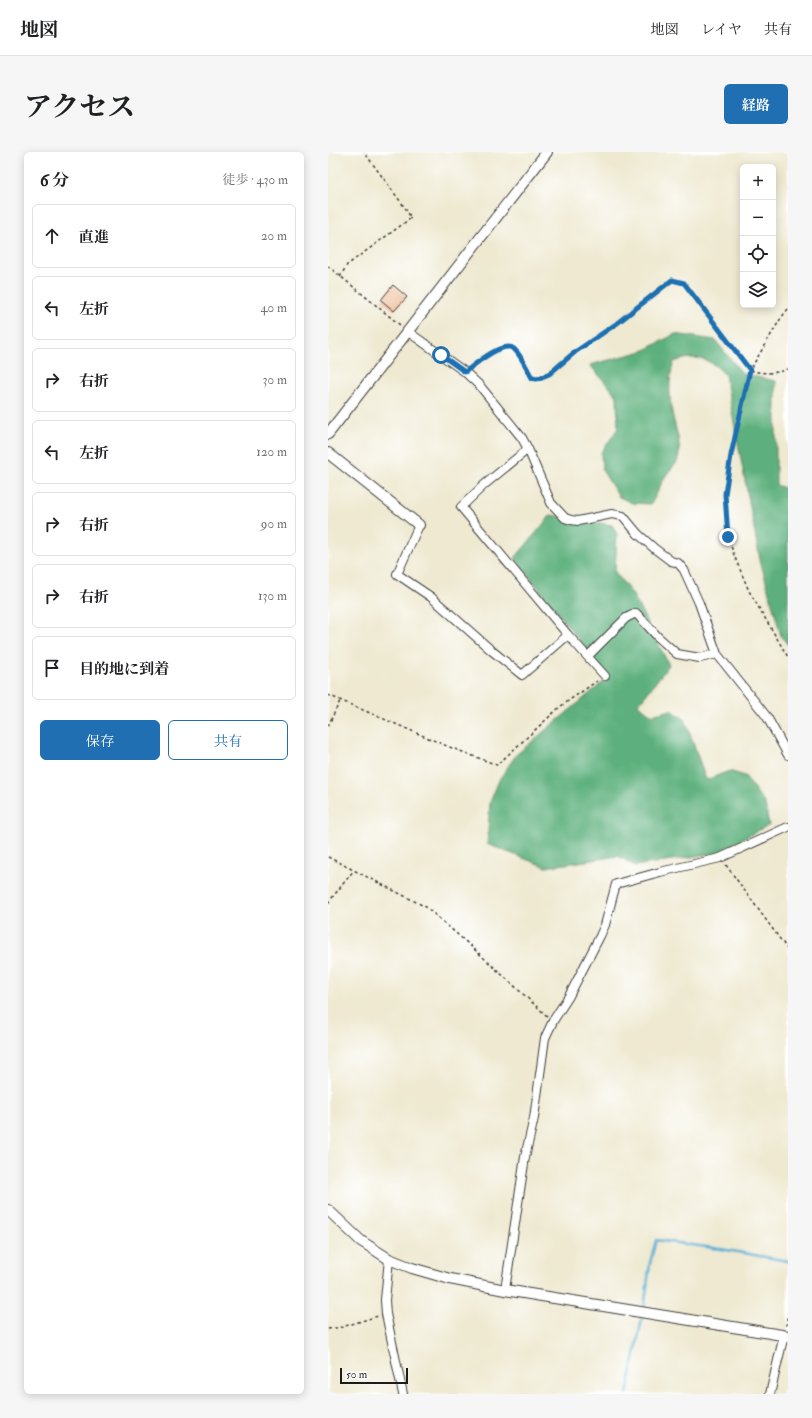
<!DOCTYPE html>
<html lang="ja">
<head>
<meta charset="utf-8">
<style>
	:root { --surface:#fff; --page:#f6f6f6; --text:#202124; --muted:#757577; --line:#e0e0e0; --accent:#1f6fb2 }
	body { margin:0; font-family:"IM FELL Double Pica","Noto Serif JP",serif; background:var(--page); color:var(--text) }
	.controls { position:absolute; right:12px; top:12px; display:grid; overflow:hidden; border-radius:6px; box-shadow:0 2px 10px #0003 }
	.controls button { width:36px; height:36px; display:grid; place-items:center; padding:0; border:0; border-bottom:1px solid var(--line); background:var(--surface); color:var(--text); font:20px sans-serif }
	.scale { position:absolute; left:12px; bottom:10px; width:68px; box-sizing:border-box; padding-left:4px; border:2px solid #1c1c1c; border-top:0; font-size:11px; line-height:14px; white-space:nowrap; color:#1c1c1c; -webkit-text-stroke:3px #fff; paint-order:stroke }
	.stop { position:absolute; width:12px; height:12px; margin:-9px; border:3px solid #1f6fb2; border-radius:50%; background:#fff }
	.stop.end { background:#1f6fb2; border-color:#fff; box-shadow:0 1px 4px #0008 }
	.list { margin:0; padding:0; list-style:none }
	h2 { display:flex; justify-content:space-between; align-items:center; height:52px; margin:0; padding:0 16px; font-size:17px }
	h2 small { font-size:13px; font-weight:400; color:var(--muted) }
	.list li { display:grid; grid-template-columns:26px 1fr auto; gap:12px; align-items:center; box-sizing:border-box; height:64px; margin:0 8px 8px; padding:0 8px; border:1px solid var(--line); border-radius:6px }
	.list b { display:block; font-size:15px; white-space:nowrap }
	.list em { font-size:13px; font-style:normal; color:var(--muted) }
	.actions { display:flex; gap:8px; padding:12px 16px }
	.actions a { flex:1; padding:9px 0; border:1px solid var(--accent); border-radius:6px; text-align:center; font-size:14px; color:var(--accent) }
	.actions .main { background:var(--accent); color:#fff }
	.icon { flex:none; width:22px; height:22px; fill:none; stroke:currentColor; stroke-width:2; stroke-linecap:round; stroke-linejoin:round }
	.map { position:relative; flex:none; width:460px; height:1242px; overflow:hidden; border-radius:6px }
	header { display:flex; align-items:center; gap:24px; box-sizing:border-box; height:56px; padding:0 20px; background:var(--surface); border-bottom:1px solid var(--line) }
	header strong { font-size:19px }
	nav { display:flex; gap:22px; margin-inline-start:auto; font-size:14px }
	.intro { display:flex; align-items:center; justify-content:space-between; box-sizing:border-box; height:96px; padding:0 24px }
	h1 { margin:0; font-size:28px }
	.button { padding:10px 18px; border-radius:6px; background:var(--accent); color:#fff; font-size:14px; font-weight:700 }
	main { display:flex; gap:24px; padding:0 24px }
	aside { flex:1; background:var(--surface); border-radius:6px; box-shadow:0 2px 10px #0003 }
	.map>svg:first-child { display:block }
	.forest { fill:#5db07d; stroke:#3c664c }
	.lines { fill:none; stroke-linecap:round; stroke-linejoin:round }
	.stream { stroke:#5aafd6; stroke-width:2.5 }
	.building { fill:#edb58d }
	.minor-casing { stroke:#3c3b37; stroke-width:10 }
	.tertiary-casing { stroke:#3c3b37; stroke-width:12 }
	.path { stroke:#3c3b37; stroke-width:1.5; stroke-dasharray:3 3; stroke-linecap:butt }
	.minor { stroke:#fff; stroke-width:8 }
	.tertiary { stroke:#fff; stroke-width:10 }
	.route { stroke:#1f6fb2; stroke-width:5 }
</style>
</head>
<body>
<header>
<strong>地図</strong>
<nav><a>地図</a><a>レイヤ</a><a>共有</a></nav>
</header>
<div class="intro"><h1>アクセス</h1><a class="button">経路</a></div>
<main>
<aside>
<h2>6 分<small>徒歩 · 430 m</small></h2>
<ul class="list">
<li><svg class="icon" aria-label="ahead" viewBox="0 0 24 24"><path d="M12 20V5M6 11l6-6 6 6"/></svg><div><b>直進</b></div><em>20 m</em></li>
<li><svg class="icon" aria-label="left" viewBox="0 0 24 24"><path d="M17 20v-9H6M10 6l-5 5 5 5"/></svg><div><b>左折</b></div><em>40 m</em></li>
<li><svg class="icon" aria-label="right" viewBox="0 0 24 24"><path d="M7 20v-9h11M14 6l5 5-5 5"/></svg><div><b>右折</b></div><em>30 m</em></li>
<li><svg class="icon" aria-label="left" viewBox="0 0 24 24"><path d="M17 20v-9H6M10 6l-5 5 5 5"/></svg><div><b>左折</b></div><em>120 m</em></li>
<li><svg class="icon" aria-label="right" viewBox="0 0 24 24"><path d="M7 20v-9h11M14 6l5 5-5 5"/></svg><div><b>右折</b></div><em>90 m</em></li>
<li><svg class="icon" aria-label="right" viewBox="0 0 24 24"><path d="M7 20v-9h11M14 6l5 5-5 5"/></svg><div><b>右折</b></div><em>130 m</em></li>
<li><svg class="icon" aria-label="arrive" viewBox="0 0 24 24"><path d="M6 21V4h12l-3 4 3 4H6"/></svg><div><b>目的地に到着</b></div></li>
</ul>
<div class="actions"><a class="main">保存</a><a>共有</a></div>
</aside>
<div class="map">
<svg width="460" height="1242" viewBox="0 0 460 1242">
	<rect width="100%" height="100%" fill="#fff"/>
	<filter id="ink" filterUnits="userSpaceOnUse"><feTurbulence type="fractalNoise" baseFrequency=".025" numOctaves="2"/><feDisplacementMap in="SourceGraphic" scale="8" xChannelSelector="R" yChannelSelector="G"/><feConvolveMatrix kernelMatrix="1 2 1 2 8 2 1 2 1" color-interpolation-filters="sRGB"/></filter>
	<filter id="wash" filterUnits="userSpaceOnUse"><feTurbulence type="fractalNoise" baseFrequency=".012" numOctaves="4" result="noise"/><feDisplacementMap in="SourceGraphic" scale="16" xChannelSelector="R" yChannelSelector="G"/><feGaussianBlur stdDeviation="0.9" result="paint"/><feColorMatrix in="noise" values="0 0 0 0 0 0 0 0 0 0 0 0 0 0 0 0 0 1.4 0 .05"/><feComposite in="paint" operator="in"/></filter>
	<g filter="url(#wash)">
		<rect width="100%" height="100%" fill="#eee9d0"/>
		<path class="forest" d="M 347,182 L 387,188 L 415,222 L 448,229 L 448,333 L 460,337 L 460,493 L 453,484 L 432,408 L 397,223 C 383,206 366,202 346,210 C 340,228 341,246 345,265 C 348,279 354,292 350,307 C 349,313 342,317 339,322 C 332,331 330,342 323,352 L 304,351 L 291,345 L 274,318 L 273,301 L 290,276 L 289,244 L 262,213 L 315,199 Z
			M 223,363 L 284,373 L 289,382 L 287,420 L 305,443 L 341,513 L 310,553 L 324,563 L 343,558 L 357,567 L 378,628 L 401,619 L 417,624 L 437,652 L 441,673 L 388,701 L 307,714 L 290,704 L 218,715 L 159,692 L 162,650 L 172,626 L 188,603 L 280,526 L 187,406 Z"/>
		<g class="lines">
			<path class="stream" d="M 316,1157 L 322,1111 L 328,1088 L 393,1097 L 460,1109
				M 299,1242 L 315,1162"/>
		</g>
		<g id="blocks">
			<path class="building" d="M 65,133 L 79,145 L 66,159 L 53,148 Z"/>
		</g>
	</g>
	<g filter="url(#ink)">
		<use href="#blocks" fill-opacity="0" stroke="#3c3b37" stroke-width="1"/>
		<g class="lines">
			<defs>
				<path id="minor" d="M 79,179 L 137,220 L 152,234 L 194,286 L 200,297 L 223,351 L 237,366 L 243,368 L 250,369 L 284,362 L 295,364 L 310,382 L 327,397 L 343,409 L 350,411 L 356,418 L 371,451 L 389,502 L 439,565 L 460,603
					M 200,297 L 156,333 L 133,355 L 240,483 L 277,524
					M 91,373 L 69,422 L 103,445 L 163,498 L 194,523 L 240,483
					M 260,504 L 298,466 L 308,461 L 330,485 L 349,502 L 372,506 L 389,502
					M 61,1107 L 57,1148 L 58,1162 L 75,1242
					M 177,1138 L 197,1005 L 206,966 L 217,886 L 225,869 L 241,844 L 272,784 L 277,773 L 288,732 L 332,720 L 392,706 L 460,675
					M 442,1242 L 456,1183"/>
				<path id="tertiary" d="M 0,282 L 219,0
					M 0,301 L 91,373
					M 0,1058 L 33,1089 L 61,1107 L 84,1116 L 122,1127 L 177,1138 L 460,1184"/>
			</defs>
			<use href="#minor" class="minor-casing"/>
			<use href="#tertiary" class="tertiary-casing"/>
			<path class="path" d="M 0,114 L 72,173
				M 12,125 L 19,113 L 83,66 L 78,57 L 36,0
				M 460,157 L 453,166 L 422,218 L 403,303 L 397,342 L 400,385 L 406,403 L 421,439 L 460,505
				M 144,215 C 153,208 175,188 186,197 C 192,202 200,218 204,226 L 209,227 L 221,222 L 247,200 L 288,172 L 344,128 L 356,131 L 422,218 C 435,222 447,222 460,217
				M 0,543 L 119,594 L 169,613 L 233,554 L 269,529
				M 0,574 L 12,549
				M 0,705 L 98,755 L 145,796 L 219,864
				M 398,713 L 460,798
				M 0,751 L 26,718
				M 458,1174 L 460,1161
				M 0,1177 L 14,1175 L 50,1164"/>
			<use href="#minor" class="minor"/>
			<use href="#tertiary" class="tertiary"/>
		</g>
	</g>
	<g class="lines" filter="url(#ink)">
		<path class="route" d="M 113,203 L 137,220 C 146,213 175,188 186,197 C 192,202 200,218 204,226 L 209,227 L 221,222 L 247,200 L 288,172 L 344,128 L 356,131 L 422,218 L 403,303 L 397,342 L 400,385"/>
	</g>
</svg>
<div class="controls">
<button>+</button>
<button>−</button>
<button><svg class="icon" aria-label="locate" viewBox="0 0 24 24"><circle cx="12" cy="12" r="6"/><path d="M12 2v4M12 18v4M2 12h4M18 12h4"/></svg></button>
<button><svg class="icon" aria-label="layers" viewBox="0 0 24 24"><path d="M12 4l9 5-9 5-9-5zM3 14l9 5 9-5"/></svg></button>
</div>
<div class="scale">50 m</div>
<div class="stop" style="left:113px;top:203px"></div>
<div class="stop end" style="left:400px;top:385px"></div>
</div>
</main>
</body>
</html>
